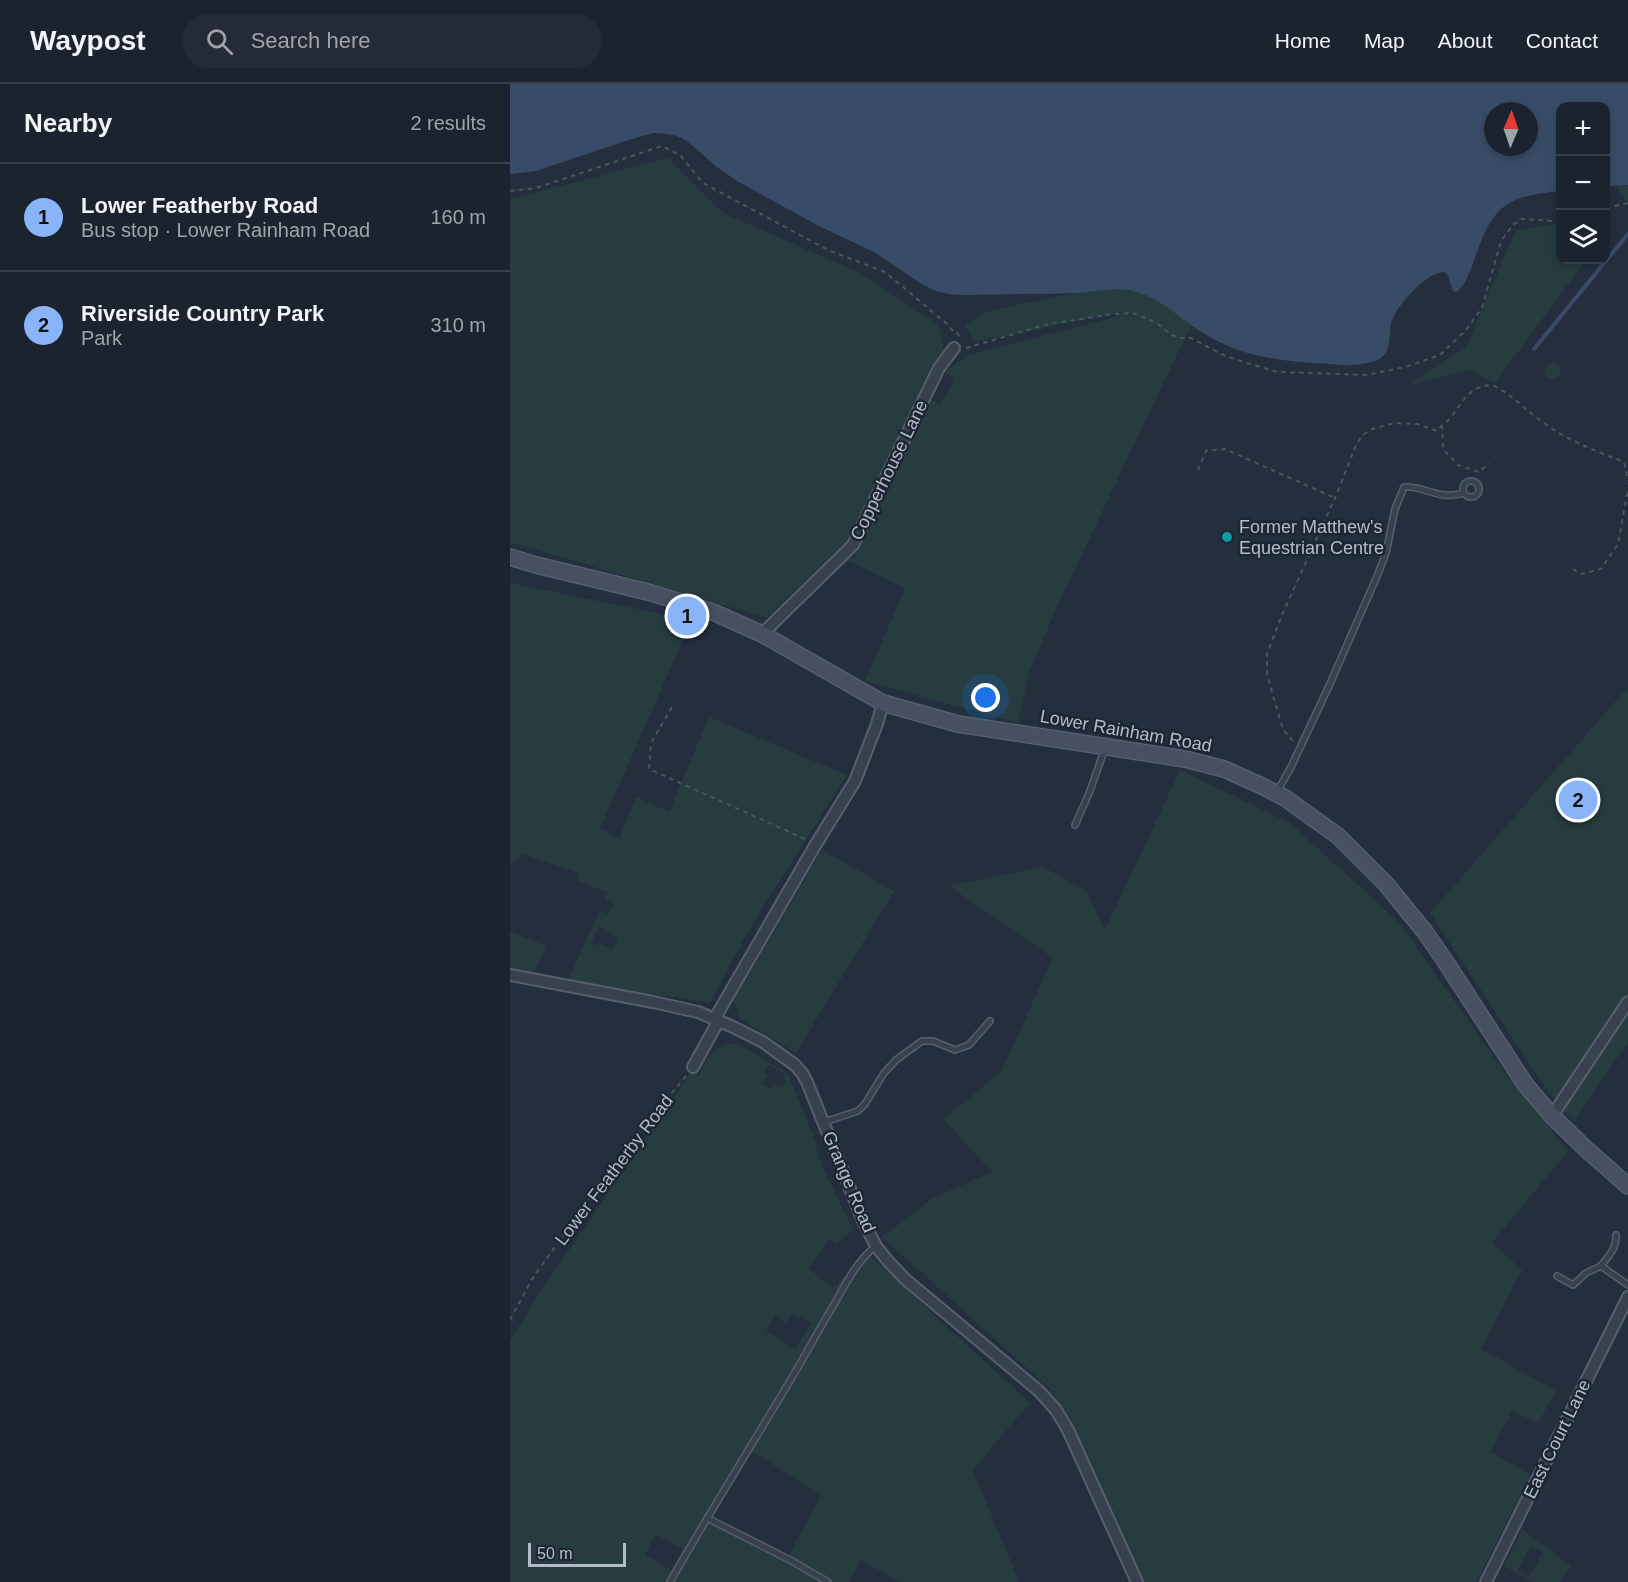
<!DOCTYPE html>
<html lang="en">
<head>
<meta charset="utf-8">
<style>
	:root { --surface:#1b232e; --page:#242b36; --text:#f1f3f6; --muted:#a0a4aa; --line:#39404a; --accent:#8ab4f8 }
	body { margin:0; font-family:Helvetica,sans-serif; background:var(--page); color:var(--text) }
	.controls { position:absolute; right:18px; top:18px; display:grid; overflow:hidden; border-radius:12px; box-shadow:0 3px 9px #0003 }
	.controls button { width:54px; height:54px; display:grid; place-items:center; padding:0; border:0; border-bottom:2px solid var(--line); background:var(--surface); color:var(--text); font:30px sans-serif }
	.compass { position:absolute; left:974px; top:18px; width:54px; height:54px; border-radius:50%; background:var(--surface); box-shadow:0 3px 9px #0003; rotate:2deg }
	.scale { position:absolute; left:18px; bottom:15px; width:98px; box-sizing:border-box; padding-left:6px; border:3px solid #b4bcc9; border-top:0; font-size:16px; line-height:21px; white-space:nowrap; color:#b4bcc9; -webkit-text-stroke:4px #1d2633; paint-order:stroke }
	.you { position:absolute; left:476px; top:614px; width:21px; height:21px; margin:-15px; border:4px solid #fff; border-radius:50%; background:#1a73e8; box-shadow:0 0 0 9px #1a73e833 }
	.badge { display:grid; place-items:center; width:39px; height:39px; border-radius:50%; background:var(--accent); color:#111; font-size:20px; font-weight:700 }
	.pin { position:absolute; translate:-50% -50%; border:3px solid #fff; box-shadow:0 2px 6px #0006 }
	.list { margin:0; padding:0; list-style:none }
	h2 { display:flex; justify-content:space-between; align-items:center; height:78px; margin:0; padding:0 24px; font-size:26px }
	h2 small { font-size:20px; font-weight:400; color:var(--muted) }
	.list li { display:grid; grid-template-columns:39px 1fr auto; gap:18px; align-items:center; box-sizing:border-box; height:108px; padding:0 24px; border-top:2px solid var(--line) }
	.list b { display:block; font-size:22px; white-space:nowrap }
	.list p { margin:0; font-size:20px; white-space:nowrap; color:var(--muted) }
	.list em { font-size:20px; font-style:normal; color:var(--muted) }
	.icon { flex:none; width:33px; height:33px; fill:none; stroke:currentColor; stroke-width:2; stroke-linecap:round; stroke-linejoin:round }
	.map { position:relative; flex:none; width:1118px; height:1498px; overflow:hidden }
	header { display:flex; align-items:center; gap:36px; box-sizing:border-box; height:84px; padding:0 30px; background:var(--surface); border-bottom:2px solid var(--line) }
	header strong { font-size:28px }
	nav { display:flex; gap:33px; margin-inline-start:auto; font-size:21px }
	.search { width:420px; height:54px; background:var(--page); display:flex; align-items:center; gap:15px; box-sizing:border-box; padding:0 21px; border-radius:33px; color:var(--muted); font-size:22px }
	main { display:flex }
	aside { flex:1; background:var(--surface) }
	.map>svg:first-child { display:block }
	.green { fill:#263c3f; fill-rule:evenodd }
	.water { fill:#394c67; fill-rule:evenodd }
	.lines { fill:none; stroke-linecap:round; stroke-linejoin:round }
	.stream { stroke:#394c67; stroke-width:4 }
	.lane-casing { stroke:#565f6c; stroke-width:8 }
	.street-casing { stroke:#565f6c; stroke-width:14 }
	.secondary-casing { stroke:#565f6c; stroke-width:18 }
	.path { stroke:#44595c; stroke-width:2; stroke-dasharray:4.5 4.5; stroke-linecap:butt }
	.lane { stroke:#38414e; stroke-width:5 }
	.street { stroke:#38414e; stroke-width:10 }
	.secondary { stroke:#465061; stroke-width:15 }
	.culture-dot { fill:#0f9aa8; stroke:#1d2633; stroke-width:2 }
	.labels { text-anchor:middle; stroke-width:5; stroke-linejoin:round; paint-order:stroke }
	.street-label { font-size:18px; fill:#b4bcc9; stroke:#1d2633 }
	.poi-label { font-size:18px; fill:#b4bcc9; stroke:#1d2633; text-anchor:start }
</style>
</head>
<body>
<header>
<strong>Waypost</strong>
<div class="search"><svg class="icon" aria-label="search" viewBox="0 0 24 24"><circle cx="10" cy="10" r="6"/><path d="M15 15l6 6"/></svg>Search here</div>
<nav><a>Home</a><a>Map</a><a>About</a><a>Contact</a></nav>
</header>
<main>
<aside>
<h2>Nearby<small>2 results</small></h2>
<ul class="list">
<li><span class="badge">1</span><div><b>Lower Featherby Road</b><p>Bus stop · Lower Rainham Road</p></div><em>160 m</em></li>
<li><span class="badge">2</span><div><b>Riverside Country Park</b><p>Park</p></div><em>310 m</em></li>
</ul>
</aside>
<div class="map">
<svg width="1118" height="1498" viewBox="0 0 1118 1498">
	<rect width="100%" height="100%" fill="#242f3e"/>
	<path class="green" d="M 0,0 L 1074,0 L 1113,5 L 1118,101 L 1115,102 L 1118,102 L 1118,119 L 1107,102 L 1096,102 L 1096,22 L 1050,22 L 1050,107 C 1035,109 1019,110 1005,116 C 978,127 970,161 961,185 C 957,193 954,203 946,208 L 943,207 L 938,192 L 935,188 C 916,187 885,223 881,240 C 879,250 881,263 874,271 C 857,290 757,276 734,268 C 714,262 698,251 681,241 L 545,527 L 518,592 L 508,639 L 355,597 L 395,504 L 336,476 L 344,473 L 419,315 L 430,320 L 445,294 L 435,288 L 458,271 L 601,234 L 621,226 L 464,258 L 454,241 L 479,227 L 564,209 L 454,211 L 439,210 L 426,207 L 410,199 L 366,169 L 309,142 L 227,97 L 207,83 L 177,57 L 167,52 L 157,50 L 144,49 L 128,53 L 26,87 L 0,90 ZM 983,27 L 1019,27 L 1019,63 L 983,63 Z
		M 158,74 L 213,129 L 348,188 L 428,240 L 434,266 L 338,456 L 257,534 L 0,458 L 0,115 Z
		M 1050,139 L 1050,176 L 1076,176 L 985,299 L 960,286 L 896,302 L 956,263 L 1006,146 Z
		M1035 287a8 8 0 1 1 16 0a8 8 0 1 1-16 0Z
		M 0,499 L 182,536 L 90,744 L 109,755 L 126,713 L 159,728 L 199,633 L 337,691 L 240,844 L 200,919 L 58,897 L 89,827 L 98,830 L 103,821 L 95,815 L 98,809 L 67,796 L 70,789 L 13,770 L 0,781 ZM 89,842 L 95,845 L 94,847 L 108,855 L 102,866 L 89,859 L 87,862 L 81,859 Z
		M 1118,603 L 1118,958 L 1064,1038 L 1039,1009 L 920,829 Z
		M 670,686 L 780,739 L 888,837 L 993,986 L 1058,1067 L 982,1159 L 1012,1186 L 971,1265 L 1046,1307 L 1028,1339 L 1002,1327 L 981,1368 L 1021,1391 L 966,1498 L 635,1498 L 540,1305 L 372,1153 L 423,1114 L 482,1088 L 433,1035 L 491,988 L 543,874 L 439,802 L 533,783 L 577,807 L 595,846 Z
		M 312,766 L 384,807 L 286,969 L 230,935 L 224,916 Z
		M 0,847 L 36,862 L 24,890 L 0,884 Z
		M 215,960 L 229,960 L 278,990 L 307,1061 L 305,1060 L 313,1084 L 343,1146 L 326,1160 L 319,1155 L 299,1185 L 323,1204 L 357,1169 L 520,1319 L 463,1386 L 509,1498 L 391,1498 L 351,1476 L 339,1498 L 0,1498 L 0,1256 L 35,1201 L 181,988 L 188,991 L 203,967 ZM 259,981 L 273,989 L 276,997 L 272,1004 L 263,1000 L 260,1005 L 253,1000 L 258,991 L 254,989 ZM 282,1230 L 301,1239 L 285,1265 L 256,1247 L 265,1232 L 276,1239 ZM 239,1365 L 311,1412 L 278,1472 L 200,1433 ZM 145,1450 L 173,1465 L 161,1486 L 135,1471 Z
		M 1012,1445 L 1061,1482 L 1050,1498 L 1024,1498 L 994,1482 ZM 1021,1462 L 1033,1468 L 1019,1493 L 1007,1486 Z"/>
	<path class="water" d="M 0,0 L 1118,0 L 1118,101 L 1096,102 L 1096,22 L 1050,22 L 1050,107 C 1035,109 1019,110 1005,116 C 978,127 970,161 961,185 C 957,193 954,203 946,208 L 943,207 L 938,192 L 935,188 C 917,187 886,222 881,239 C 879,249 881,261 875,270 C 868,279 852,280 841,281 C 830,282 817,279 805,279 C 765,276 732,272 696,251 C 672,237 654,216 627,208 C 608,202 587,208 568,209 C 530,210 492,210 454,211 L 439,210 L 426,207 L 410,199 L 366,169 L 309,142 L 227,97 L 207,83 L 177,57 L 167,52 L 157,50 L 144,49 L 128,53 L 26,87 L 0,90 ZM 983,27 L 1019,27 L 1019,63 L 983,63 Z"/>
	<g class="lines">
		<path class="stream" d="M 1024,265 L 1118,150"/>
		<defs>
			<path id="lane" d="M953 405a8 8 0 1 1 16 0a8 8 0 1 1-16 0Z
				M 767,708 L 781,683 L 819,602 L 868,490 L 876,469 L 885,425 L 894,403 C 914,401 927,417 954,409
				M 565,741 L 580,707 L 595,664
				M 314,1038 L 348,1027 L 355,1020 L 374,989 L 386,976 L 412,957 L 423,957 L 445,966 L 459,961 L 480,937
				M 1106,1151 C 1107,1165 1098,1172 1091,1182 L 1118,1201
				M 1047,1192 L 1063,1201 L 1076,1189 L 1091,1182
				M 197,1434 L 280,1476 L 318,1498
				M 160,1498 C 201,1426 245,1356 287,1285 C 300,1262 313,1239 326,1217 C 337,1197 348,1176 366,1162"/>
			<path id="street" d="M 252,550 L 343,461 L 429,284 L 444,264
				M 0,891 L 143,918 L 188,928 L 221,942 L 253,958 L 285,981 L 292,989 L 297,998 L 353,1137 L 366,1162 L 377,1176 L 395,1195 L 529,1307 L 546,1326 L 558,1346 L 627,1498
				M 205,934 L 306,760 L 345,697 L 367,640 L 373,619
				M 183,983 L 209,936
				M 1042,1032 L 1118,918
				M 976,1498 L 1118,1213"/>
			<path id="secondary" d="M 0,473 L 26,481 L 138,508 L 203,528 L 252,550 L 373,619 L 448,640 L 675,675 L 714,685 L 752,702 L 775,714 L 828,752 L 876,800 L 915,848 L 935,877 L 1015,1000 L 1042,1032 L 1076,1065 L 1118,1102"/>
		</defs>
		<use href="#lane" class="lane-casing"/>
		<use href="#street" class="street-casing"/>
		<use href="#secondary" class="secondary-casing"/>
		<path class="path" d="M 0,107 L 26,104 L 152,62 L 170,71 L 193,99 L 318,166 L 375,188 L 437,240 L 442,246 L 445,246 L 450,253
			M 1096,124 L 1118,119
			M 456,264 L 538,240 L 603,230 L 623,229 L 647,239 L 662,251 L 671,254 L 681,254 L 711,270 L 736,279 L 768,288 L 857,291 L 895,283 L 930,271 L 956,246 L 972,224 L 991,157 L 1002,142 L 1011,135 L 1043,137 L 1050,135
			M 932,341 L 933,365 L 948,381 L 969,388 L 979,379
			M 688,386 L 696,367 L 715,365 L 825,414
			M 1063,485 L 1071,490 L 1091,485 L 1108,460 L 1118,405
			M 162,623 L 141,659 L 139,685 L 295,755
			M 783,657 L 773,645 L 765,619 L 757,589 L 757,570 L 772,531 L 825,414 L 847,359 L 854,350 L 862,345 L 885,339 L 907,340 L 927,347 C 931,341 937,338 941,333 C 954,317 959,302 982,301 C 1004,311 1018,329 1038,342 C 1061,358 1089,368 1114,378 L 1118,397
			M 0,1236 L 22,1195 L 80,1114 L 139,1036 L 176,992"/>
		<use href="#lane" class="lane"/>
		<use href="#street" class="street"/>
		<use href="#secondary" class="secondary"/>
	</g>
	<circle class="culture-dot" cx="717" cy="453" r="6"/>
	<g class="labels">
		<g class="street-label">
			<text transform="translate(379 386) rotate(-64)" y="6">Copperhouse Lane</text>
			<text transform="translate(616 647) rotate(10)" y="6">Lower Rainham Road</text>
			<text transform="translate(104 1086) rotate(-53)" y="6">Lower Featherby Road</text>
			<text transform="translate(339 1098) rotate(67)" y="6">Grange Road</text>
			<text transform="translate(1047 1355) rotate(-64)" y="6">East Court Lane</text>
		</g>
		<g class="poi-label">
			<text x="729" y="449">Former Matthew's<tspan x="729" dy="21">Equestrian Centre</tspan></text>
		</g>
	</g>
</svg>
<div class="controls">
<button>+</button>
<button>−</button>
<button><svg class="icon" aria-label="layers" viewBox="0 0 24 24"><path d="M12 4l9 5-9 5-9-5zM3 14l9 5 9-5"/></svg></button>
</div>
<svg class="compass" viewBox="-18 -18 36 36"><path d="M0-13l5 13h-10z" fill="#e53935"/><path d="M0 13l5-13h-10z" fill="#a0a4aa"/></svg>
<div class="scale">50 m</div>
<div class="you"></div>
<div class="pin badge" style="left:177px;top:532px">1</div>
<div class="pin badge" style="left:1068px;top:716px">2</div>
</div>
</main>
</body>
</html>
